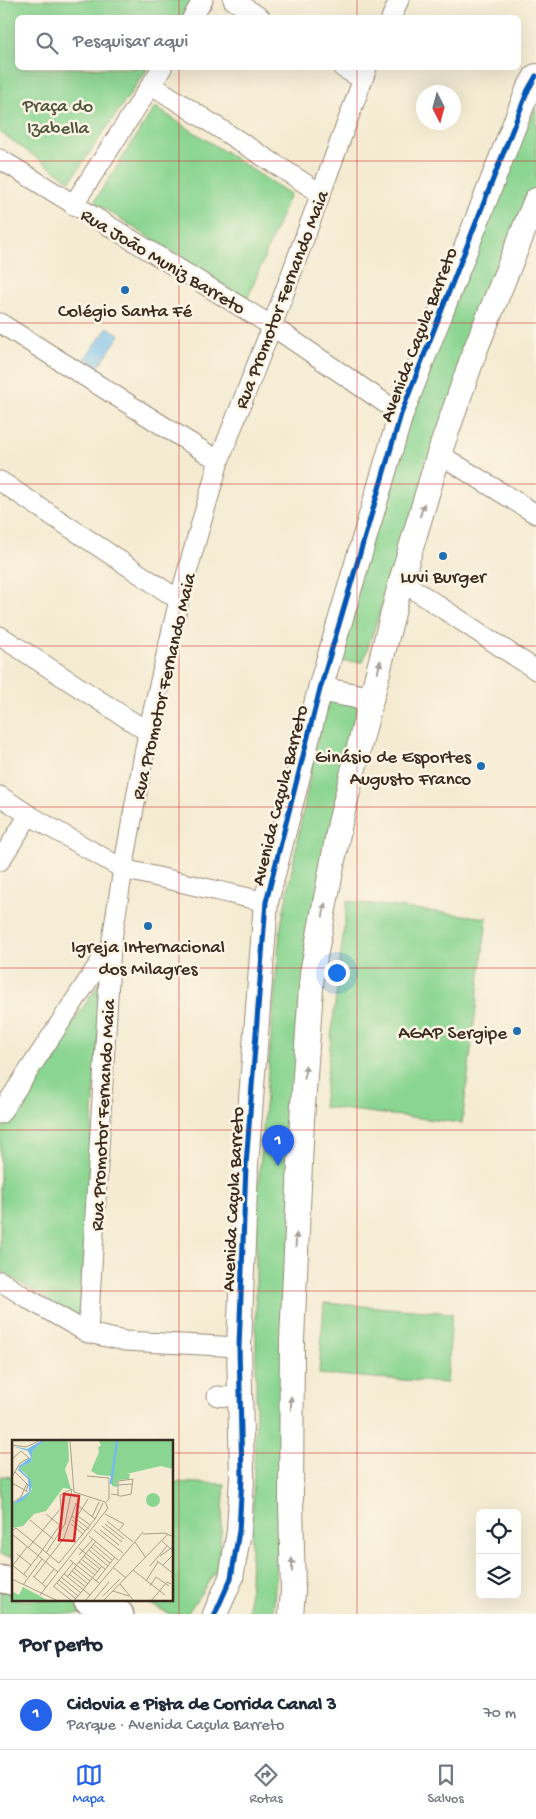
<!DOCTYPE html>
<html lang="pt">
<head>
<meta charset="utf-8">
<style>
	:root { --surface:#fff; --page:#f6f6f7; --text:#1f2937; --muted:#747a83; --line:#e0e1e3; --accent:#2563eb }
	body { margin:0; font-family:"Gochi Hand",sans-serif; background:var(--page); color:var(--text) }
	.controls { position:absolute; right:15px; bottom:15px; display:grid; overflow:hidden; border-radius:8px; box-shadow:0 5px 20px #0002 }
	.controls button { width:45px; height:45px; display:grid; place-items:center; padding:0; border:0; border-bottom:1px solid var(--line); background:var(--surface); color:var(--text); font:25px sans-serif }
	.compass { position:absolute; left:416px; top:85px; width:45px; height:45px; border-radius:50%; background:var(--surface); box-shadow:0 5px 20px #0002; rotate:174deg }
	.you { position:absolute; left:336px; top:972px; width:18px; height:18px; margin:-12px; border:4px solid #fff; border-radius:50%; background:#1a73e8; box-shadow:0 0 0 8px #1a73e833 }
	.badge { display:grid; place-items:center; width:32px; height:32px; border-radius:50%; background:var(--accent); color:#fff; font-size:16px; font-weight:700 }
	.pin { position:absolute; translate:-50% -41px; filter:drop-shadow(0 1px 2px #0008) }
	.pin::after { content:''; position:absolute; top:26px; width:18px; height:15px; background:inherit; clip-path:polygon(0 0,100% 0,50% 100%) }
	.list { margin:0; padding:0; list-style:none }
	h2 { display:flex; justify-content:space-between; align-items:center; height:65px; margin:0; padding:0 20px; font-size:21px }
	h2 small { font-size:16px; font-weight:400; color:var(--muted) }
	.list li { display:grid; grid-template-columns:32px 1fr auto; gap:15px; align-items:center; box-sizing:border-box; height:70px; padding:0 20px; border-top:1px solid var(--line) }
	.list b { display:block; font-size:19px; white-space:nowrap }
	.list p { margin:0; font-size:16px; white-space:nowrap; color:var(--muted) }
	.list em { font-size:16px; font-style:normal; color:var(--muted) }
	.icon { flex:none; width:28px; height:28px; fill:none; stroke:currentColor; stroke-width:2; stroke-linecap:round; stroke-linejoin:round }
	.map { position:relative; flex:none; width:536px; height:1614px; overflow:hidden }
	.search { position:absolute; background:var(--surface); box-shadow:0 5px 20px #0002; left:15px; right:15px; top:15px; height:55px; display:flex; align-items:center; gap:12px; box-sizing:border-box; padding:0 18px; border-radius:8px; color:var(--muted); font-size:19px }
	.sheet { height:135px; background:var(--surface) }
	nav { display:flex; justify-content:space-around; align-items:center; box-sizing:border-box; height:70px; border-top:1px solid var(--line); background:var(--surface); font-size:14px; color:var(--muted) }
	nav a { display:grid; justify-items:center; gap:2px }
	nav .on { color:var(--accent) }
	.map>svg:first-child { display:block }
	.green { fill:#8ad591; stroke:#628058 }
	.water { fill:#72bceb; stroke:#567384 }
	.lines { fill:none; stroke-linecap:round; stroke-linejoin:round }
	.minor-casing { stroke:#988a78; stroke-width:21 }
	.tertiary-casing { stroke:#988a78; stroke-width:26 }
	.secondary-casing { stroke:#988a78; stroke-width:29 }
	.minor { stroke:#fff; stroke-width:19 }
	.tertiary { stroke:#fff; stroke-width:24 }
	.secondary { stroke:#fff; stroke-width:26 }
	.cycleway-casing { stroke:#fcf5e5; stroke-width:8 }
	.cycleway { stroke:#0057b8; stroke-width:5 }
	.oneway { fill:#a79f9a }
	.grid { fill:none; stroke:#d62828; stroke-width:1; stroke-opacity:0.55 }
	.poi-dot { fill:#1f6fb2; stroke:#fcf5e5; stroke-width:2 }
	.labels { text-anchor:middle; stroke-width:5; stroke-linejoin:round; paint-order:stroke }
	.park-label { font-size:19px; fill:#4f553b; stroke:#fcf5e5 }
	.street-label { font-size:19px; fill:#3b2a1e; stroke:#fcf5e5 }
	.poi-label { font-size:19px; fill:#3b2a1e; stroke:#fcf5e5 }
	.inset-river { fill:none; stroke:#72bceb; stroke-width:2.5 }
	.inset-road { fill:none; stroke:#aa9e8a; stroke-width:1 }
	.view { fill:#d62828; fill-opacity:0.15; stroke:#d62828; stroke-width:2.5 }
	.inset-edge { fill:none; stroke:#3b2a1e; stroke-width:2.5 }
</style>
</head>
<body>
<div class="map">
<svg width="536" height="1614" viewBox="0 0 536 1614">
	<rect width="100%" height="100%" fill="#fcf5e5"/>
	<filter id="ink" filterUnits="userSpaceOnUse"><feTurbulence type="fractalNoise" baseFrequency=".02" numOctaves="2"/><feDisplacementMap in="SourceGraphic" scale="10" xChannelSelector="R" yChannelSelector="G"/><feConvolveMatrix kernelMatrix="1 2 1 2 8 2 1 2 1" color-interpolation-filters="sRGB"/></filter>
	<filter id="wash" filterUnits="userSpaceOnUse"><feTurbulence type="fractalNoise" baseFrequency=".0096" numOctaves="4" result="noise"/><feDisplacementMap in="SourceGraphic" scale="20" xChannelSelector="R" yChannelSelector="G"/><feGaussianBlur stdDeviation="1.12" result="paint"/><feColorMatrix in="noise" values="0 0 0 0 0 0 0 0 0 0 0 0 0 0 0 0 0 1.4 0 .05"/><feComposite in="paint" operator="in"/></filter>
	<g filter="url(#wash)">
		<rect width="100%" height="100%" fill="#f4ebd2"/>
		<path class="green" d="M 0,0 L 194,0 L 182,17 L 18,18 L 18,68 L 148,68 L 70,181 L 0,132 Z
			M 536,105 L 536,189 L 425,479 L 363,662 L 337,661 L 399,439 Z
			M 155,107 L 290,194 L 247,300 L 94,202 Z
			M 325,699 L 361,706 L 322,874 L 279,1488 L 278,1547 L 273,1614 L 247,1614 L 249,1609 L 256,1412 L 256,1212 L 280,931 Z
			M 347,901 L 487,918 L 462,1123 L 323,1107 Z
			M 102,979 L 79,1320 L 0,1270 L 0,1132 Z
			M 324,1303 L 452,1313 L 447,1383 L 319,1374 Z
			M 0,1476 L 14,1477 L 14,1557 L 0,1555 Z
			M 173,1482 L 225,1484 L 218,1568 L 187,1614 L 170,1614 L 142,1600 L 172,1600 Z
			M 14,1589 L 14,1600 L 64,1600 L 104,1614 L 0,1614 L 0,1591 Z"/>
		<path class="water" d="M 108,327 L 120,335 L 98,367 L 85,358 Z"/>
	</g>
	<g filter="url(#ink)">
		<g class="lines">
			<defs>
				<path id="minor" d="M 233,0 L 261,18
					M 192,18 L 203,0
					M 391,18 L 399,0
					M 343,68 L 362,79
					M 152,85 L 320,193
					M 0,159 L 272,326 L 401,414
					M 73,205 L 162,68
					M 0,323 L 219,461
					M 439,454 L 536,514
					M 0,481 L 179,600
					M 401,581 L 536,670
					M 0,636 L 148,732
					M 0,796 L 29,815 L 123,869 L 266,902
					M 0,861 L 29,815
					M 0,1114 L 110,947
					M 0,1281 L 30,1300 L 88,1333 L 125,1341 L 239,1347
					M 88,1333 L 111,946 L 123,869 L 148,732 L 179,600 L 219,461 L 272,326 L 367,68
					M 217,1396 L 240,1398"/>
				<path id="tertiary" d="M 320,689 L 371,699
					M 215,1614 L 231,1578 L 239,1531 L 242,1477 L 239,1347 L 246,1165 L 266,902 L 320,689 L 401,414 L 528,90 L 536,76
					M 291,1614 L 293,1593 L 291,1501 L 292,1340 L 302,1120 L 312,973 L 340,823 L 401,581 L 439,454 L 476,348 L 536,200"/>
				<path id="secondary" d="M 0,1579 L 14,1582
					M 87,1600 L 120,1614"/>
			</defs>
			<use href="#minor" class="minor-casing"/>
			<use href="#tertiary" class="tertiary-casing"/>
			<use href="#secondary" class="secondary-casing"/>
			<use href="#minor" class="minor"/>
			<use href="#tertiary" class="tertiary"/>
			<use href="#secondary" class="secondary"/>
			<defs>
				<path id="cycleway" d="M 215,1614 L 231,1578 L 239,1531 L 242,1477 L 239,1347 L 246,1165 L 266,902 L 320,689 L 401,414 L 528,90 L 536,76"/>
			</defs>
			<use href="#cycleway" class="cycleway-casing"/>
			<use href="#cycleway" class="cycleway"/>
		</g>
		<defs><path id="oneway-solid" d="M-6-.8H1V-3.2L6.5 0L1 3.2V.8H-6Z" transform="scale(1.25)"/></defs>
		<g class="oneway">
			<use href="#oneway-solid" transform="translate(422 510) rotate(-73)"/>
			<use href="#oneway-solid" transform="translate(379 667) rotate(-76)"/>
			<use href="#oneway-solid" transform="translate(324 910) rotate(-80)"/>
			<use href="#oneway-solid" transform="translate(305 1072) rotate(-86)"/>
			<use href="#oneway-solid" transform="translate(296 1240) rotate(-87)"/>
			<use href="#oneway-solid" transform="translate(291 1403) rotate(-90)"/>
			<use href="#oneway-solid" transform="translate(292 1565) rotate(-91)"/>
		</g>
	</g>
	<path class="grid" d="M 179,0 L 179,18M 357,0 L 357,18M 179,68 L 179,1614M 357,68 L 357,1614M 0,161 L 536,161M 0,323 L 536,323M 0,484 L 536,484M 0,646 L 536,646M 0,807 L 536,807M 0,968 L 536,968M 0,1130 L 536,1130M 0,1291 L 536,1291M 0,1453 L 14,1453M 172,1453 L 536,1453"/>
	<g class="poi-dot">
		<circle cx="125" cy="290" r="5"/>
		<circle cx="443" cy="556" r="5"/>
		<circle cx="481" cy="766" r="5"/>
		<circle cx="148" cy="926" r="5"/>
		<circle cx="517" cy="1031" r="5"/>
	</g>
	<g class="labels">
		<g class="park-label">
			<text x="58" y="111">Praça do<tspan x="58" dy="22">Izabella</tspan></text>
		</g>
		<g class="street-label">
			<text transform="translate(164 260) rotate(31)" y="7">Rua João Muniz Barreto</text>
			<text transform="translate(280 299) rotate(-69)" y="7">Rua Promotor Fernando Maia</text>
			<text transform="translate(417 334) rotate(-69)" y="7">Avenida Caçula Barreto</text>
			<text transform="translate(162 686) rotate(-77)" y="7">Rua Promotor Fernando Maia</text>
			<text transform="translate(278 795) rotate(-76)" y="7">Avenida Caçula Barreto</text>
			<text transform="translate(101 1115) rotate(-87)" y="7">Rua Promotor Fernando Maia</text>
			<text transform="translate(231 1199) rotate(-87)" y="7">Avenida Caçula Barreto</text>
		</g>
		<g class="poi-label">
			<text x="125" y="316">Colégio Santa Fé</text>
			<text x="443" y="582">Luvi Burger</text>
			<text x="471" y="762" text-anchor="end">Ginásio de Esportes<tspan x="471" dy="22">Augusto Franco</tspan></text>
			<text x="148" y="952">Igreja Internacional<tspan x="148" dy="22">dos Milagres</tspan></text>
			<text x="507" y="1038" text-anchor="end">AGAP Sergipe</text>
		</g>
	</g>
	<g transform="translate(12 1440)">
		<rect width="161" height="161" fill="#f4ebd2"/>
		<path d="M 32,1 L 56,1 L 57,20 L 53,29 L 59,49 L 51,48 L 34,71 L 22,74 L 11,86 L 0,88 L 0,64 L 18,53 L 20,49 L 15,35 L 7,28 L 19,22 L 21,10 ZM 87,1 L 161,1 L 161,29 L 149,26 L 114,34 L 118,34 L 117,39 L 106,40 L 105,47 L 100,46 L 99,36 L 86,35 L 79,31 L 87,12 L 86,7 L 89,6 ZM134 60a7 7 0 1 1 14 0a7 7 0 1 1-14 0ZM 11,147 L 37,161 L 0,161 L 0,151 L 7,155 Z" fill="#8ad591"/>
		<path d="M 29,1 L 32,1 L 21,10 L 19,22 L 7,28 L 18,39 L 20,46 L 18,53 L 10,61 L 0,64 L 17,52 L 16,39 L 6,30 L 7,26 L 19,17 L 16,11 L 0,6 L 15,9 Z" fill="#72bceb"/>
		<path class="inset-river" d="M 99,44 L 105,1"/>
		<path class="inset-road" d="M 0,5 L 14,7 L 27,1M 0,19 L 9,11 L 17,18 L 8,23 L 0,37M 3,32 L 16,45 L 14,51M 75,36 L 97,38 L 97,59 L 94,62M 0,43 L 16,52M 106,45 L 121,44M 99,54 L 106,55 L 108,56 L 110,56 L 119,54 L 121,39 L 106,41 L 106,55M 0,63 L 9,57 L 15,43M 63,63 L 83,79M 34,74 L 49,86M 93,74 L 112,84 L 107,90M 60,76 L 77,89M 66,76 L 78,85M 80,77 L 87,62M 64,78 L 76,59M 18,80 L 41,99M 60,80 L 73,91M 95,81 L 121,102M 59,84 L 71,94M 93,84 L 112,99M 90,86 L 110,102M 82,90 L 111,113M 88,90 L 107,105M 0,91 L 4,88 L 47,123M 0,94 L 46,132M 131,94 L 153,93 L 162,97M 77,96 L 106,120M 150,101 L 162,112M 123,102 L 134,118M 81,104 L 100,120M 79,107 L 98,123M 16,108 L 49,68 L 48,55 L 60,49M 67,108 L 93,129M 77,110 L 96,126M 34,113 L 53,84 L 60,49M 5,114 L 19,125M 67,115 L 81,99M 26,116 L 48,85M 72,116 L 88,129M 148,116 L 162,106M 69,119 L 86,132M 58,120 L 87,143M 145,121 L 162,134M 67,122 L 83,135M 47,123 L 83,79 L 91,63M 0,125 L 15,137M 1,125 L 15,107M 151,125 L 162,114M 138,126 L 155,106M 62,128 L 78,141M 102,128 L 114,138M 121,130 L 153,155M 60,131 L 76,144M 12,134 L 26,116M 52,134 L 78,155M 57,134 L 74,147M 21,136 L 34,147M 22,137 L 52,98 L 64,64M 49,137 L 69,153M 55,137 L 84,101M 0,139 L 46,161M 47,140 L 66,156M 84,141 L 103,117M 134,141 L 146,122M 45,143 L 64,159M 30,144 L 42,129M 108,144 L 122,161M 11,145 L 30,119M 41,146 L 60,161M 42,146 L 61,123M 138,146 L 144,137 L 157,146M 101,151 L 117,156M 28,155 L 96,68 L 93,62 L 62,52 L 58,1M 91,156 L 108,139M 62,161 L 90,126M 73,161 L 131,92M 81,161 L 97,142M 91,161 L 156,94M 139,161 L 155,142 L 159,144"/>
		<path class="view" d="M 52,54 L 67,56 L 62,101 L 47,100 Z"/>
		<rect width="161" height="161" class="inset-edge"/>
	</g>
</svg>
<div class="controls">
<button><svg class="icon" aria-label="locate" viewBox="0 0 24 24"><circle cx="12" cy="12" r="6"/><path d="M12 2v4M12 18v4M2 12h4M18 12h4"/></svg></button>
<button><svg class="icon" aria-label="layers" viewBox="0 0 24 24"><path d="M12 4l9 5-9 5-9-5zM3 14l9 5 9-5"/></svg></button>
</div>
<svg class="compass" viewBox="-18 -18 36 36"><path d="M0-13l5 13h-10z" fill="#e53935"/><path d="M0 13l5-13h-10z" fill="#747a83"/></svg>
<div class="you"></div>
<div class="pin badge" style="left:278px;top:1166px">1</div>
<div class="search"><svg class="icon" aria-label="search" viewBox="0 0 24 24"><circle cx="10" cy="10" r="6"/><path d="M15 15l6 6"/></svg>Pesquisar aqui</div>
</div>
<section class="sheet">
<h2>Por perto<small></small></h2>
<ul class="list">
<li><span class="badge">1</span><div><b>Ciclovia e Pista de Corrida Canal 3</b><p>Parque · Avenida Caçula Barreto</p></div><em>70 m</em></li>
</ul>
</section>
<nav>
<a class="on"><svg class="icon" aria-label="map" viewBox="0 0 24 24"><path d="M3 6l6-2 6 2 6-2v14l-6 2-6-2-6 2zM9 4v14M15 6v14"/></svg>Mapa</a>
<a><svg class="icon" aria-label="directions" viewBox="0 0 24 24"><path d="M12 3l9 9-9 9-9-9zM9 14v-3h6M13 9l2 2-2 2"/></svg>Rotas</a>
<a><svg class="icon" aria-label="saved" viewBox="0 0 24 24"><path d="M7 4h10v16l-5-4-5 4z"/></svg>Salvos</a>
</nav>
</body>
</html>
